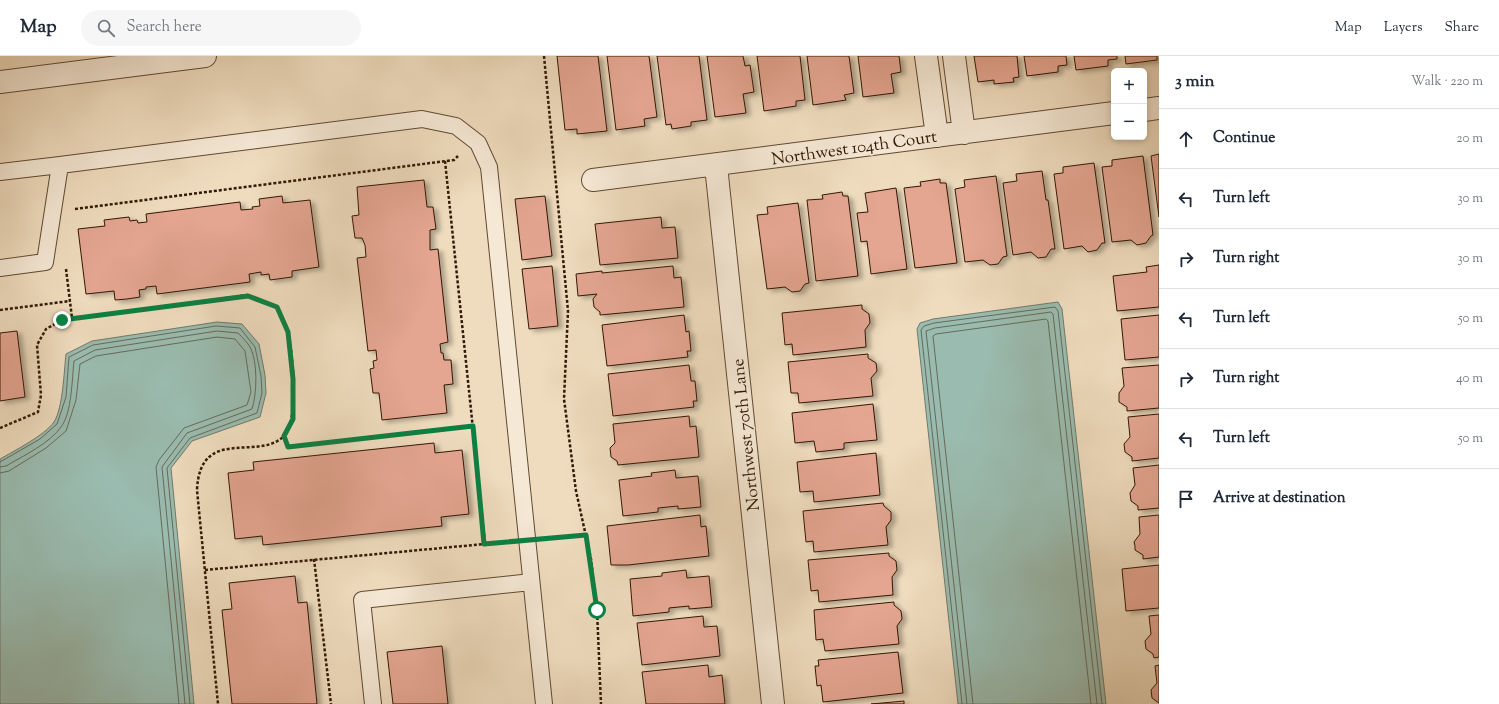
<!DOCTYPE html>
<html lang="en">
<head>
<meta charset="utf-8">
<style>
	:root { --surface:#fff; --page:#f6f6f7; --text:#1f2937; --muted:#747a83; --line:#e0e1e3 }
	body { margin:0; font-family:"Sorts Mill Goudy",serif; background:var(--page); color:var(--text) }
	.controls { position:absolute; right:12px; top:12px; display:grid; overflow:hidden; border-radius:6px; box-shadow:0 2px 6px #0003 }
	.controls button { width:36px; height:36px; display:grid; place-items:center; padding:0; border:0; border-bottom:1px solid var(--line); background:var(--surface); color:var(--text); font:20px sans-serif }
	.stop { position:absolute; width:12px; height:12px; margin:-9px; border:3px solid #0b8043; border-radius:50%; background:#fff }
	.stop.end { background:#0b8043; border-color:#fff; box-shadow:0 1px 4px #0008 }
	.list { margin:0; padding:0; list-style:none }
	h2 { display:flex; justify-content:space-between; align-items:center; height:52px; margin:0; padding:0 16px; font-size:17px }
	h2 small { font-size:13px; font-weight:400; color:var(--muted) }
	.list li { display:grid; grid-template-columns:26px 1fr auto; gap:12px; align-items:center; box-sizing:border-box; height:60px; padding:0 16px; border-top:1px solid var(--line) }
	.list b { display:block; font-size:15px; white-space:nowrap }
	.list em { font-size:13px; font-style:normal; color:var(--muted) }
	.icon { flex:none; width:22px; height:22px; fill:none; stroke:currentColor; stroke-width:2; stroke-linecap:round; stroke-linejoin:round }
	.map { position:relative; flex:none; width:1159px; height:648px; overflow:hidden }
	header { display:flex; align-items:center; gap:24px; box-sizing:border-box; height:56px; padding:0 20px; background:var(--surface); border-bottom:1px solid var(--line) }
	header strong { font-size:19px }
	nav { display:flex; gap:22px; margin-inline-start:auto; font-size:14px }
	.search { width:280px; height:36px; background:var(--page); display:flex; align-items:center; gap:10px; box-sizing:border-box; padding:0 14px; border-radius:22px; color:var(--muted); font-size:15px }
	main { display:flex }
	aside { flex:1; background:var(--surface) }
	.map>svg:first-child { display:block }
	.water { fill:#9abcb0; stroke:#707a6b }
	.lines { fill:none; stroke-linecap:round; stroke-linejoin:round }
	.shore { stroke:#666a5a; stroke-width:1 }
	.building { fill:#e4a591; stroke:#321804; filter:url(#shadow) }
	.service-casing { stroke:#614932; stroke-width:18 }
	.minor-casing { stroke:#614932; stroke-width:24 }
	.path { stroke:#321804; stroke-width:2.5; stroke-dasharray:3 2; stroke-linecap:butt }
	.service { stroke:#f5e8d5; stroke-width:16 }
	.minor { stroke:#f5e8d5; stroke-width:22 }
	.route { stroke:#0b8043; stroke-width:5 }
	.labels { text-anchor:middle; stroke-width:3.5; stroke-linejoin:round; paint-order:stroke }
	.street-label { font-size:17px; fill:#321804; stroke:#f5e8d5 }
</style>
</head>
<body>
<header>
<strong>Map</strong>
<div class="search"><svg class="icon" aria-label="search" viewBox="0 0 24 24"><circle cx="10" cy="10" r="6"/><path d="M15 15l6 6"/></svg>Search here</div>
<nav><a>Map</a><a>Layers</a><a>Share</a></nav>
</header>
<main>
<div class="map">
<svg width="1159" height="648" viewBox="0 0 1159 648">
	<defs>
		<filter id="shadow"><feDropShadow dx="4.5" dy="2.5" stdDeviation="2" flood-color="#0004"/></filter>
	</defs>
	<rect width="100%" height="100%" fill="#efdcbe"/>
	<filter id="stains"><feTurbulence type="fractalNoise" baseFrequency=".005" numOctaves="4"/><feColorMatrix values="0 0 0 0 .2 0 0 0 0 .09 0 0 0 0 .02 0 0 0 .5 -.17"/></filter>
	<radialGradient id="worn" r=".72"><stop offset=".6" stop-color="#630" stop-opacity="0"/><stop offset="1" stop-color="#630" stop-opacity=".3"/></radialGradient>
	<path class="water" d="M 1058,246 L 1062,253 L 1106,648 L 958,648 L 917,273 L 920,267 L 933,263 Z
		M 217,266 L 242,268 L 259,288 L 265,319 L 266,337 L 260,361 L 192,385 L 171,412 L 194,648 L 0,648 L 0,403 C 14,395 45,379 54,366 C 63,352 64,315 66,298 L 92,285 Z"/>
	<g class="lines">
		<path class="shore" d="M 0,406 L 40,383 L 57,368 L 66,341 L 69,301 L 93,289 L 216,270 L 240,272 L 255,291 L 261,320 L 262,337 L 257,357 L 190,382 L 167,412 L 190,648
			M 0,411 L 6,410 C 23,400 50,387 61,371 C 72,357 72,322 74,305 L 95,294 L 217,275 L 238,277 C 242,281 247,286 250,291 C 258,305 257,338 252,353 L 187,377 L 162,411 L 185,648
			M 0,417 L 9,415 L 46,392 L 66,375 L 76,344 L 80,308 L 96,300 L 217,281 L 235,283 L 245,295 L 251,336 L 247,349 L 184,372 L 159,404 L 156,411 L 179,648
			M 962,648 L 921,274 L 924,270 L 934,267 L 1055,251 L 1058,255 L 1102,648
			M 967,648 L 926,275 L 935,272 L 1051,256 L 1053,258 L 1097,648
			M 973,648 L 933,280 L 936,278 L 1046,263 L 1048,265 L 1091,648"/>
	</g>
	<path class="building" d="M 557,0 L 598,0 L 607,75 L 577,78 L 577,73 L 565,74 Z
		M 607,0 L 649,0 L 657,61 L 644,63 L 645,70 L 616,74 Z
		M 657,0 L 699,0 L 707,64 L 691,66 L 691,70 L 672,73 L 671,68 L 666,69 Z
		M 707,0 L 743,0 L 745,10 L 750,9 L 754,36 L 743,38 L 746,57 L 715,61 Z
		M 757,0 L 800,0 L 805,44 L 796,45 L 796,50 L 764,55 Z
		M 807,0 L 849,0 L 854,37 L 844,39 L 846,44 L 813,49 Z
		M 858,0 L 899,0 L 901,16 L 891,18 L 894,37 L 863,41 Z
		M 974,0 L 1017,0 L 1019,21 L 1013,22 L 1014,26 L 994,28 L 994,24 L 978,26 Z
		M 1024,0 L 1066,0 L 1067,9 L 1058,10 L 1058,16 L 1027,20 Z
		M 1074,0 L 1117,0 L 1117,3 L 1108,4 L 1108,10 L 1076,14 Z
		M 1125,0 L 1157,0 L 1157,4 L 1126,8 Z
		M 1159,98 L 1159,161 L 1151,100 Z
		M 1143,100 L 1153,179 L 1151,180 L 1146,187 L 1137,189 L 1131,184 L 1112,186 L 1102,111 L 1112,110 L 1112,104 Z
		M 1094,107 L 1105,187 L 1102,187 L 1097,194 L 1088,196 L 1082,190 L 1064,193 L 1054,118 L 1063,117 L 1063,111 Z
		M 1042,115 L 1046,144 L 1048,144 L 1055,193 L 1051,193 L 1046,201 L 1038,202 L 1031,196 L 1013,199 L 1003,127 L 1017,125 L 1016,118 Z
		M 996,120 L 1007,200 L 1003,201 L 998,208 L 990,209 L 983,204 L 965,206 L 955,133 L 965,131 L 964,124 Z
		M 940,123 L 940,127 L 946,127 L 957,207 L 915,212 L 904,132 L 921,130 L 920,126 Z
		M 424,124 L 427,151 L 433,151 L 436,173 L 430,174 L 430,194 L 438,193 L 448,286 L 440,288 L 441,297 L 443,297 L 444,304 L 451,304 L 453,328 L 444,329 L 447,357 L 382,364 L 379,337 L 373,337 L 370,313 L 374,312 L 373,305 L 377,304 L 376,294 L 368,295 L 357,202 L 366,201 L 365,189 L 362,182 L 355,182 L 352,160 L 359,159 L 357,131 Z
		M 896,132 L 907,213 L 871,218 L 867,185 L 861,186 L 857,157 L 868,156 L 865,137 Z
		M 842,136 L 843,140 L 848,140 L 858,220 L 816,225 L 807,144 L 823,143 L 822,139 Z
		M 282,140 L 283,147 L 310,144 L 319,211 L 292,215 L 292,221 L 270,224 L 269,218 L 261,219 L 261,216 L 249,218 L 250,226 L 157,238 L 156,230 L 146,231 L 146,233 L 139,234 L 140,241 L 127,243 L 115,244 L 114,235 L 86,238 L 78,173 L 105,170 L 104,164 L 129,161 L 130,165 L 137,164 L 138,167 L 147,166 L 146,158 L 240,146 L 241,154 L 253,153 L 252,151 L 260,150 L 259,143 Z
		M 545,140 L 552,200 L 522,204 L 515,143 Z
		M 798,147 L 809,227 L 805,228 L 800,235 L 792,236 L 785,231 L 767,233 L 757,159 L 768,158 L 767,151 Z
		M 661,161 L 662,172 L 675,171 L 678,202 L 600,209 L 595,168 Z
		M 1159,209 L 1159,251 L 1117,255 L 1113,220 L 1147,216 L 1146,211 Z
		M 552,210 L 558,270 L 529,273 L 522,213 Z
		M 673,210 L 674,222 L 681,221 L 684,251 L 600,259 L 600,256 L 594,251 L 593,243 L 597,238 L 578,240 L 576,218 L 602,215 L 602,217 Z
		M 862,249 L 862,253 L 869,258 L 870,267 L 865,274 L 866,291 L 793,299 L 792,288 L 785,289 L 782,257 Z
		M 684,259 L 686,276 L 689,275 L 691,295 L 687,295 L 688,301 L 607,310 L 602,269 Z
		M 1159,259 L 1159,301 L 1125,304 L 1121,263 Z
		M 17,275 L 25,341 L 0,345 L 0,277 Z
		M 868,298 L 868,302 L 876,307 L 877,315 L 871,322 L 873,340 L 799,347 L 798,337 L 791,337 L 788,306 Z
		M 689,309 L 691,325 L 695,325 L 697,345 L 693,345 L 694,351 L 613,360 L 608,318 Z
		M 1159,309 L 1159,352 L 1127,355 L 1127,351 L 1119,346 L 1119,337 L 1124,330 L 1122,312 Z
		M 873,348 L 877,384 L 844,387 L 844,393 L 816,396 L 814,385 L 795,387 L 792,357 Z
		M 1159,358 L 1159,402 L 1132,405 L 1132,401 L 1125,396 L 1124,388 L 1130,381 L 1128,361 Z
		M 689,360 L 690,371 L 696,370 L 699,401 L 618,409 L 617,405 L 611,401 L 610,392 L 615,387 L 613,368 Z
		M 434,387 L 435,397 L 462,394 L 469,458 L 441,461 L 442,470 L 263,489 L 262,480 L 235,483 L 228,417 L 254,414 L 253,406 Z
		M 876,397 L 880,439 L 814,446 L 813,435 L 800,436 L 797,406 Z
		M 1159,409 L 1159,452 L 1138,454 L 1138,450 L 1131,445 L 1130,437 L 1135,429 L 1133,412 Z
		M 675,414 L 676,422 L 698,420 L 701,451 L 678,453 L 678,450 L 658,452 L 658,456 L 623,460 L 619,424 L 652,420 L 651,417 Z
		M 883,447 L 884,450 L 891,456 L 891,464 L 886,471 L 888,489 L 814,496 L 813,485 L 806,486 L 803,455 Z
		M 700,459 L 701,471 L 706,470 L 709,500 L 628,509 L 611,509 L 607,470 Z
		M 1159,459 L 1159,501 L 1143,503 L 1143,499 L 1135,494 L 1135,490 L 1134,486 L 1140,478 L 1139,461 Z
		M 889,497 L 889,500 L 896,505 L 897,514 L 892,521 L 893,539 L 819,546 L 818,534 L 811,535 L 808,504 Z
		M 1159,509 L 1159,552 L 1126,555 L 1122,513 Z
		M 686,514 L 687,522 L 709,520 L 712,551 L 689,553 L 689,550 L 669,552 L 669,556 L 633,560 L 630,523 L 662,520 L 662,517 Z
		M 295,520 L 298,547 L 307,546 L 317,648 L 232,648 L 222,554 L 232,553 L 229,527 Z
		M 894,546 L 894,549 L 901,555 L 902,563 L 897,570 L 899,588 L 825,595 L 823,583 L 816,584 L 814,554 Z
		M 1159,559 L 1159,601 L 1154,602 L 1153,598 L 1146,593 L 1145,585 L 1151,578 L 1149,560 Z
		M 703,560 L 704,571 L 717,570 L 720,600 L 642,609 L 637,567 Z
		M 442,590 L 448,648 L 393,648 L 387,596 Z
		M 898,596 L 903,637 L 823,646 L 821,629 L 817,630 L 815,610 L 819,610 L 818,604 Z
		M 708,609 L 709,621 L 722,619 L 725,648 L 646,648 L 642,616 Z
		M 1159,609 L 1159,647 L 1152,642 L 1151,634 L 1157,627 L 1155,610 Z
		M 904,645 L 904,648 L 871,648 Z"/>
	<g class="lines">
		<defs>
			<path id="service" d="M 0,116 L 60,109
				M 0,212 L 45,206 L 60,109 L 422,63 L 456,70 L 478,87 L 489,111 L 544,648
				M 373,648 L 362,544 L 531,526"/>
			<path id="minor" d="M 926,0 L 937,80
				M 954,0 L 964,77
				M 0,26 L 205,0
				M 1144,54 L 1159,52
				M 716,110 L 773,648
				M 593,124 L 1114,57"/>
		</defs>
		<use href="#service" class="service-casing"/>
		<use href="#minor" class="minor-casing"/>
		<path class="path" d="M 544,0 L 568,255 L 564,343 L 576,435 L 591,503 L 597,554 L 601,648
			M 445,105 L 485,488
			M 75,153 L 454,104 L 458,100
			M 66,213 L 72,262
			M 0,254 L 70,245
			M 0,372 L 38,356 L 41,339 L 37,289 L 46,273 L 62,264 L 248,239 L 277,251 C 281,259 286,268 288,276 C 293,296 299,366 284,380 C 258,406 200,369 197,434 L 218,648
			M 284,380 L 288,391 L 473,370
			M 548,482 L 586,479
			M 314,503 L 331,648
			M 205,514 L 506,486"/>
		<use href="#service" class="service"/>
		<use href="#minor" class="minor"/>
	</g>
	<g class="lines">
		<path class="route" d="M 62,264 L 248,240 L 277,251 L 288,276 L 293,323 L 293,363 L 284,380 L 288,391 L 473,370 L 484,488 L 586,479 L 597,554"/>
	</g>
	<g class="labels">
		<g class="street-label">
			<text transform="translate(854 91) rotate(-8)" y="6">Northwest 104th Court</text>
			<text transform="translate(745 379) rotate(-96)" y="6">Northwest 70th Lane</text>
		</g>
	</g>
	<rect width="100%" height="100%" filter="url(#stains)"/>
	<rect width="100%" height="100%" fill="url(#worn)"/>
</svg>
<div class="controls">
<button>+</button>
<button>−</button>
</div>
<div class="stop" style="left:597px;top:554px"></div>
<div class="stop end" style="left:62px;top:264px"></div>
</div>
<aside>
<h2>3 min<small>Walk · 220 m</small></h2>
<ul class="list">
<li><svg class="icon" aria-label="ahead" viewBox="0 0 24 24"><path d="M12 20V5M6 11l6-6 6 6"/></svg><div><b>Continue</b></div><em>20 m</em></li>
<li><svg class="icon" aria-label="left" viewBox="0 0 24 24"><path d="M17 20v-9H6M10 6l-5 5 5 5"/></svg><div><b>Turn left</b></div><em>30 m</em></li>
<li><svg class="icon" aria-label="right" viewBox="0 0 24 24"><path d="M7 20v-9h11M14 6l5 5-5 5"/></svg><div><b>Turn right</b></div><em>30 m</em></li>
<li><svg class="icon" aria-label="left" viewBox="0 0 24 24"><path d="M17 20v-9H6M10 6l-5 5 5 5"/></svg><div><b>Turn left</b></div><em>50 m</em></li>
<li><svg class="icon" aria-label="right" viewBox="0 0 24 24"><path d="M7 20v-9h11M14 6l5 5-5 5"/></svg><div><b>Turn right</b></div><em>40 m</em></li>
<li><svg class="icon" aria-label="left" viewBox="0 0 24 24"><path d="M17 20v-9H6M10 6l-5 5 5 5"/></svg><div><b>Turn left</b></div><em>50 m</em></li>
<li><svg class="icon" aria-label="arrive" viewBox="0 0 24 24"><path d="M6 21V4h12l-3 4 3 4H6"/></svg><div><b>Arrive at destination</b></div></li>
</ul>
</aside>
</main>
</body>
</html>
